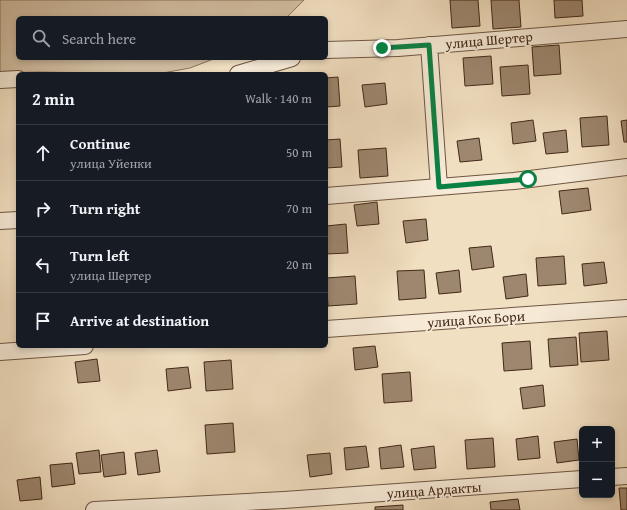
<!DOCTYPE html>
<html lang="en">
<head>
<meta charset="utf-8">
<style>
	:root { --surface:#171b24; --page:#20242c; --text:#f1f3f6; --muted:#9ea1a6; --line:#363941 }
	body { margin:0; font-family:"Gentium Book Plus",serif; background:var(--page); color:var(--text) }
	.controls { position:absolute; right:12px; bottom:12px; display:grid; overflow:hidden; border-radius:6px; box-shadow:0 2px 6px #0003 }
	.controls button { width:36px; height:36px; display:grid; place-items:center; padding:0; border:0; border-bottom:1px solid var(--line); background:var(--surface); color:var(--text); font:20px sans-serif }
	.stop { position:absolute; width:12px; height:12px; margin:-9px; border:3px solid #0b8043; border-radius:50%; background:#fff }
	.stop.end { background:#0b8043; border-color:#fff; box-shadow:0 1px 4px #0008 }
	.list { margin:0; padding:0; list-style:none }
	h2 { display:flex; justify-content:space-between; align-items:center; height:52px; margin:0; padding:0 16px; font-size:17px }
	h2 small { font-size:13px; font-weight:400; color:var(--muted) }
	.list li { display:grid; grid-template-columns:26px 1fr auto; gap:12px; align-items:center; box-sizing:border-box; height:56px; padding:0 16px; border-top:1px solid var(--line) }
	.list b { display:block; font-size:15px; white-space:nowrap }
	.list p { margin:0; font-size:13px; white-space:nowrap; color:var(--muted) }
	.list em { font-size:13px; font-style:normal; color:var(--muted) }
	.icon { flex:none; width:22px; height:22px; fill:none; stroke:currentColor; stroke-width:2; stroke-linecap:round; stroke-linejoin:round }
	.map { position:relative; flex:none; width:627px; height:510px; overflow:hidden }
	.search { position:absolute; background:var(--surface); box-shadow:0 2px 6px #0003; left:16px; top:16px; width:312px; height:44px; display:flex; align-items:center; gap:10px; box-sizing:border-box; padding:0 14px; border-radius:6px; color:var(--muted); font-size:15px }
	.panel { position:absolute; background:var(--surface); box-shadow:0 2px 6px #0003; left:16px; top:72px; width:312px; height:276px; border-radius:6px }
	.map>svg:first-child { display:block }
	.green { fill:#d3c0a4; stroke:#8a745e }
	.building { fill:#9d876f; stroke:#422817 }
	.lines { fill:none; stroke-linecap:round; stroke-linejoin:round }
	.minor-casing { stroke:#6e5642; stroke-width:18 }
	.minor { stroke:#f6ead7; stroke-width:16 }
	.route { stroke:#0b8043; stroke-width:5 }
	.labels { text-anchor:middle; stroke-width:3.5; stroke-linejoin:round; paint-order:stroke }
	.street-label { font-size:14px; fill:#422817; stroke:#f6ead7 }
</style>
</head>
<body>
<div class="map">
<svg width="627" height="510" viewBox="0 0 627 510">
	<rect width="100%" height="100%" fill="#f1dfc1"/>
	<filter id="stains"><feTurbulence type="fractalNoise" baseFrequency=".005" numOctaves="4"/><feColorMatrix values="0 0 0 0 .2 0 0 0 0 .09 0 0 0 0 .02 0 0 0 .5 -.17"/></filter>
	<radialGradient id="worn" r=".72"><stop offset=".6" stop-color="#630" stop-opacity="0"/><stop offset="1" stop-color="#630" stop-opacity=".3"/></radialGradient>
	<path class="green" d="M 0,0 L 304,0 L 286,18 L 18,18 L 18,58 L 216,58 L 190,68 L 157,74 L 39,72 L 0,73 Z"/>
	<path class="building" d="M 450,0 L 478,0 L 480,26 L 452,28 Z
		M 491,0 L 519,0 L 521,27 L 493,29 Z
		M 554,0 L 582,0 L 583,16 L 555,18 Z
		M 559,45 L 561,74 L 534,76 L 532,47 Z
		M 491,56 L 493,84 L 465,86 L 463,58 Z
		M 528,65 L 530,94 L 502,96 L 500,67 Z
		M 338,77 L 340,106 L 326,107 L 326,78 Z
		M 385,83 L 387,104 L 365,107 L 362,85 Z
		M 607,116 L 609,145 L 582,147 L 580,118 Z
		M 533,120 L 536,141 L 513,144 L 511,123 Z
		M 627,120 L 627,142 L 624,142 L 621,121 Z
		M 566,130 L 568,152 L 546,154 L 543,133 Z
		M 479,138 L 482,160 L 460,162 L 457,141 Z
		M 340,139 L 342,167 L 326,168 L 326,140 Z
		M 386,148 L 388,176 L 360,178 L 358,150 Z
		M 588,188 L 591,210 L 562,214 L 559,191 Z
		M 377,202 L 379,224 L 357,226 L 354,205 Z
		M 426,219 L 428,240 L 406,243 L 403,221 Z
		M 346,224 L 348,253 L 326,254 L 326,226 Z
		M 491,246 L 494,267 L 472,270 L 469,248 Z
		M 564,256 L 566,284 L 538,286 L 536,258 Z
		M 604,262 L 607,283 L 584,286 L 582,264 Z
		M 424,270 L 426,298 L 399,300 L 397,271 Z
		M 459,270 L 461,292 L 439,294 L 436,273 Z
		M 526,274 L 528,296 L 506,299 L 503,277 Z
		M 355,276 L 357,304 L 328,306 L 326,278 Z
		M 607,331 L 609,360 L 581,362 L 579,333 Z
		M 576,337 L 578,365 L 550,367 L 548,339 Z
		M 530,341 L 532,369 L 504,371 L 502,343 Z
		M 375,346 L 378,367 L 355,370 L 353,348 Z
		M 97,359 L 100,381 L 78,383 L 75,362 Z
		M 231,360 L 233,389 L 206,391 L 204,362 Z
		M 188,367 L 191,388 L 168,391 L 166,369 Z
		M 410,372 L 412,401 L 384,403 L 382,374 Z
		M 543,385 L 545,406 L 523,409 L 520,388 Z
		M 233,423 L 235,452 L 207,454 L 205,425 Z
		M 538,436 L 540,458 L 518,460 L 516,439 Z
		M 493,438 L 495,467 L 467,469 L 465,440 Z
		M 577,439 L 579,460 L 557,463 L 554,442 Z
		M 401,445 L 404,467 L 381,469 L 379,448 Z
		M 366,446 L 369,467 L 346,470 L 344,448 Z
		M 434,446 L 436,468 L 414,470 L 411,449 Z
		M 99,450 L 101,472 L 79,474 L 76,453 Z
		M 157,450 L 160,472 L 138,475 L 135,453 Z
		M 124,452 L 126,474 L 104,477 L 101,455 Z
		M 330,453 L 332,474 L 310,477 L 307,455 Z
		M 72,463 L 75,484 L 52,487 L 50,465 Z
		M 40,477 L 42,499 L 20,501 L 17,480 Z
		M 619,488 L 627,488 L 627,510 L 621,510 Z
		M 518,499 L 520,510 L 491,510 L 490,502 Z
		M 403,505 L 403,510 L 375,510 L 375,507 Z"/>
	<g class="lines">
		<defs>
			<path id="minor" d="M 429,45 L 439,187
				M 326,50 L 398,48 L 627,29
				M 238,74 L 292,58
				M 0,80 L 18,79
				M 326,196 L 514,181 L 627,167
				M 0,221 L 18,220
				M 326,329 L 627,308
				M 0,352 L 85,346
				M 612,477 L 627,476
				M 94,510 L 284,500 L 582,479"/>
		</defs>
		<use href="#minor" class="minor-casing"/>
		<use href="#minor" class="minor"/>
	</g>
	<g class="lines">
		<path class="route" d="M 382,48 L 429,45 L 439,187 L 528,179"/>
	</g>
	<g class="labels">
		<g class="street-label">
			<text transform="translate(489 40) rotate(-5)" y="5">улица Шертер</text>
			<text transform="translate(476 319) rotate(-4)" y="5">улица Кок Бори</text>
			<text transform="translate(434 490) rotate(-4)" y="5">улица Ардакты</text>
		</g>
	</g>
	<rect width="100%" height="100%" filter="url(#stains)"/>
	<rect width="100%" height="100%" fill="url(#worn)"/>
</svg>
<div class="controls">
<button>+</button>
<button>−</button>
</div>
<div class="stop" style="left:528px;top:179px"></div>
<div class="stop end" style="left:382px;top:48px"></div>
<div class="search"><svg class="icon" aria-label="search" viewBox="0 0 24 24"><circle cx="10" cy="10" r="6"/><path d="M15 15l6 6"/></svg>Search here</div>
<section class="panel">
<h2>2 min<small>Walk · 140 m</small></h2>
<ul class="list">
<li><svg class="icon" aria-label="ahead" viewBox="0 0 24 24"><path d="M12 20V5M6 11l6-6 6 6"/></svg><div><b>Continue</b><p>улица Уйенки</p></div><em>50 m</em></li>
<li><svg class="icon" aria-label="right" viewBox="0 0 24 24"><path d="M7 20v-9h11M14 6l5 5-5 5"/></svg><div><b>Turn right</b></div><em>70 m</em></li>
<li><svg class="icon" aria-label="left" viewBox="0 0 24 24"><path d="M17 20v-9H6M10 6l-5 5 5 5"/></svg><div><b>Turn left</b><p>улица Шертер</p></div><em>20 m</em></li>
<li><svg class="icon" aria-label="arrive" viewBox="0 0 24 24"><path d="M6 21V4h12l-3 4 3 4H6"/></svg><div><b>Arrive at destination</b></div></li>
</ul>
</section>
</div>
</body>
</html>
